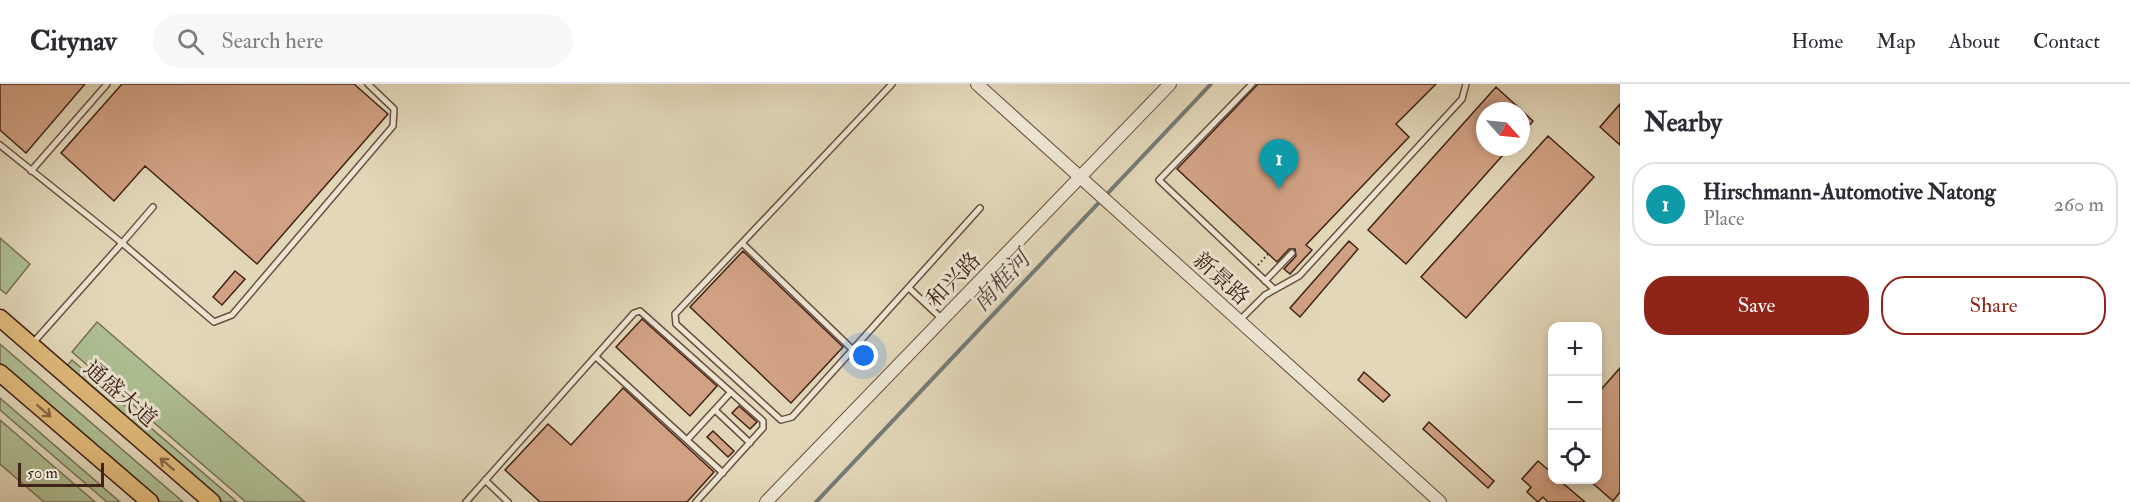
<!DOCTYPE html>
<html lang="en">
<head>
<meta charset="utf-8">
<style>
	:root { --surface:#fff; --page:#f7f7f7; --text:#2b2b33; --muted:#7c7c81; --line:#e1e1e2; --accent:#8f2418 }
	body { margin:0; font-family:"IM FELL Double Pica","Noto Serif SC",serif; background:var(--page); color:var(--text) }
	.controls { position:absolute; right:18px; bottom:18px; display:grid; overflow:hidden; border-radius:12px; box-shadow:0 3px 9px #0003 }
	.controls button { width:54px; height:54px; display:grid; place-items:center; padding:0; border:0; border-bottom:2px solid var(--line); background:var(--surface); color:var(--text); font:30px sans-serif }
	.compass { position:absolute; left:1476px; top:18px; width:54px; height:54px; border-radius:50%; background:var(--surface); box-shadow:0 3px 9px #0003; rotate:117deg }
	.scale { position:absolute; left:18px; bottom:15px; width:86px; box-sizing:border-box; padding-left:6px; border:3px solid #412318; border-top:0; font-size:16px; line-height:21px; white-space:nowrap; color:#412318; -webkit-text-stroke:4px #ece5d2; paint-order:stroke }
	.you { position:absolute; left:864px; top:272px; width:21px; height:21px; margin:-15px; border:4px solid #fff; border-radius:50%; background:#1a73e8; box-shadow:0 0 0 9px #1a73e833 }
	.badge { display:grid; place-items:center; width:39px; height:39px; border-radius:50%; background:var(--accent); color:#fff; font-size:20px; font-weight:700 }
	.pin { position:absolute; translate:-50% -50px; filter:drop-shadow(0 2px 3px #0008) }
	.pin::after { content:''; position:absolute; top:32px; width:21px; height:18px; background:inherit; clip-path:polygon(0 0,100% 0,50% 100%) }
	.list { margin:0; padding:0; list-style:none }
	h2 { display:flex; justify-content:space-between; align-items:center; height:78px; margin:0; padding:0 24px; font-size:26px }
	h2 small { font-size:20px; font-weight:400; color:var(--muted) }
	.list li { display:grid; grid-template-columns:39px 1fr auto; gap:18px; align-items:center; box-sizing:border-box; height:84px; margin:0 12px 12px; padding:0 12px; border:2px solid var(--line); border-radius:24px }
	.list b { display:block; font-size:22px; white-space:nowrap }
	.list p { margin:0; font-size:20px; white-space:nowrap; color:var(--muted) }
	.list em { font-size:20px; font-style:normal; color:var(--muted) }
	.actions { display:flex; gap:12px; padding:18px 24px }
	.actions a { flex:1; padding:14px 0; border:2px solid var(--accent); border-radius:24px; text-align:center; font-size:21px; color:var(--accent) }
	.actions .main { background:var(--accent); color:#fff }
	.icon { flex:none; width:33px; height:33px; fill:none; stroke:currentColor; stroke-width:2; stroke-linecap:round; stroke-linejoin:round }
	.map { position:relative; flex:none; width:1620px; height:418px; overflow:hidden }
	header { display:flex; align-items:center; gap:36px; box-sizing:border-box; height:84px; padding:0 30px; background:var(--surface); border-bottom:2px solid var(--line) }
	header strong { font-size:28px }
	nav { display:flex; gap:33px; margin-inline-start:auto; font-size:21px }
	.search { width:420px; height:54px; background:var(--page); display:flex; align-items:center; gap:15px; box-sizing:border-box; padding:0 21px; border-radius:33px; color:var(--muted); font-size:22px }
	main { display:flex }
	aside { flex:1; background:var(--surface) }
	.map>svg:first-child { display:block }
	.green { fill:#aebf93; stroke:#787156; stroke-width:1.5 }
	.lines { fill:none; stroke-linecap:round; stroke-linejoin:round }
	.stream { stroke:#747c77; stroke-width:4 }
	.building { fill:#d0a183; stroke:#412318; stroke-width:1.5 }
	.service-casing { stroke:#695040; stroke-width:8 }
	.tertiary-casing { stroke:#695040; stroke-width:14 }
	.primary-casing { stroke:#412318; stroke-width:19 }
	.path { stroke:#412318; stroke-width:2; stroke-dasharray:1.5 3; stroke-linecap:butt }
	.service { stroke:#ece5d2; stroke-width:5 }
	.tertiary { stroke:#ece5d2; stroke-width:12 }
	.primary { stroke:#e1bc7c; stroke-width:16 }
	.oneway { stroke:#896845 }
	.labels { text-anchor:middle; stroke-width:6; stroke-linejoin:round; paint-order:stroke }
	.street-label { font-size:22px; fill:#412318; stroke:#ece5d2 }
	.water-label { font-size:24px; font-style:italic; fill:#564840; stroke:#ece5d2 }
</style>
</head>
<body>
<header>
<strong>Citynav</strong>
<div class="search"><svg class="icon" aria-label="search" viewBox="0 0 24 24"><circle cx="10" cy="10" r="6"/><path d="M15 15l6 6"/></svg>Search here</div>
<nav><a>Home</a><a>Map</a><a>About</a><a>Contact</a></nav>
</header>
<main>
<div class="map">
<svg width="1620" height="418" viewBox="0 0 1620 418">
	<rect width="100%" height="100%" fill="#e2d7b9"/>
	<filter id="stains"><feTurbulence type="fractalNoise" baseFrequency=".00333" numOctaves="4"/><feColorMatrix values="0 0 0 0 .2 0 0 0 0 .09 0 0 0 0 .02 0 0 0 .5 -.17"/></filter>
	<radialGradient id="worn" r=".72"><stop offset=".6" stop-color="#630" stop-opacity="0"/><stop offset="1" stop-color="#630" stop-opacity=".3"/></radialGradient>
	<path class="green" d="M 0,154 L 30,180 L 6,210 L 0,205 Z
		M 97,238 L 305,418 L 246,418 L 72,268 Z
		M 0,260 L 183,418 L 161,418 L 0,279 Z
		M 72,276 L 237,418 L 223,418 L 66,283 Z
		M 0,314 L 120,418 L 107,418 L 0,326 Z
		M 0,336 L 95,418 L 44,418 L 0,380 Z"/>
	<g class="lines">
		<path class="stream" d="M 816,418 L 1211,0"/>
	</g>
	<path class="building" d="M 0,0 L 85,0 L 26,69 L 0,46 Z
		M 122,0 L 354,0 L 388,30 L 257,180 L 145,82 L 114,117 L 61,69 Z
		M 1258,0 L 1436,0 L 1396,40 L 1409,53 L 1306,161 L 1312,166 L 1290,190 L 1284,185 L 1296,172 L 1295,165 L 1289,165 L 1277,178 L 1177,85 Z
		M 1496,3 L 1533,37 L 1521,51 L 1521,27 L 1485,27 L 1485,63 L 1510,63 L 1406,180 L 1368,146 Z
		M 1620,20 L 1620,61 L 1600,43 Z
		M 1548,52 L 1594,93 L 1466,234 L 1421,193 Z
		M 1349,157 L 1358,165 L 1300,233 L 1290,224 Z
		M 743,167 L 843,263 L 791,319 L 690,223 Z
		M 235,187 L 245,195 L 222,221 L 213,213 Z
		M 642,235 L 717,302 L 690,332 L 616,263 Z
		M 1620,284 L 1620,408 L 1613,417 L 1589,396 L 1598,396 L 1598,309 Z
		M 1364,288 L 1390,311 L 1383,318 L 1358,296 Z
		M 623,304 L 714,388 L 687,418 L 540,418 L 505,386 L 548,340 L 571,361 Z
		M 739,322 L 757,338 L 750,345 L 732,329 Z
		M 1429,338 L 1494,397 L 1488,404 L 1423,345 Z
		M 713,347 L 734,367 L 728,373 L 707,353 Z
		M 1538,377 L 1552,389 L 1552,396 L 1559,396 L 1585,418 L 1548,418 L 1543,413 L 1538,418 L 1527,408 L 1531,403 L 1522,395 Z"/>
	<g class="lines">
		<defs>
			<path id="service" d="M 892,0 L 675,230 L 676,240 L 781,336 L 792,333 L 980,124
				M 1252,0 L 1159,96 L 1274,205
				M 0,61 L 122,159 L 153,123
				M 31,87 L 107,0
				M 742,159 L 853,266
				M 1265,197 L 1292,169
				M 910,205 L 942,235
				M 1240,236 L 1265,211 L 1299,192 L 1462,15 L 1466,0
				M 32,260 L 122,159 L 214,238 L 232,231 L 393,42 L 394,25 L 368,0
				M 596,273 L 723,389
				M 715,326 L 750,359
				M 687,356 L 731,308
				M 485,396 L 508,418
				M 466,418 L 634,229 L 640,227 L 763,337 L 763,344 L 696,418"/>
			<path id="tertiary" d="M 977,0 L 1440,418
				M 766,418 L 1170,0"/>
			<path id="primary" d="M 0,234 L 212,418
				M 0,289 L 150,418"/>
		</defs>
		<use href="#service" class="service-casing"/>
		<use href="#tertiary" class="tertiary-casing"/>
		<use href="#primary" class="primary-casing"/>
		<path class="path" d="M 1258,181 L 1268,170"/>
		<use href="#service" class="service"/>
		<use href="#tertiary" class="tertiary"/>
		<use href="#primary" class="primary"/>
	</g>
	<defs><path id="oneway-shaft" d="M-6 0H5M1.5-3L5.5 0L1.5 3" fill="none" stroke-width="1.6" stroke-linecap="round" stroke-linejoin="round" transform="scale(1.5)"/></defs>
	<g class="oneway">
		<use href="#oneway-shaft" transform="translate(44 327) rotate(41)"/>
		<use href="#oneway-shaft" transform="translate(167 380) rotate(-139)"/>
	</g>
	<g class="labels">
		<g class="street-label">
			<text transform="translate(1222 194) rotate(42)" y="8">新景路</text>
			<text transform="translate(953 195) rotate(-46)" y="8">和兴路</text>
			<text transform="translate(121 309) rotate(41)" y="8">通盛大道</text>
		</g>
		<g class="water-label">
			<text transform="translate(1001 197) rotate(-47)" y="8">南框河</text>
		</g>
	</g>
	<rect width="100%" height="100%" filter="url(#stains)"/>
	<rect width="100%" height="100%" fill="url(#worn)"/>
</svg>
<div class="controls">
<button>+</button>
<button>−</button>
<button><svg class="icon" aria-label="locate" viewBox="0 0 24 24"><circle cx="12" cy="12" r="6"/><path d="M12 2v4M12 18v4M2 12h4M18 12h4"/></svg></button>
</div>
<svg class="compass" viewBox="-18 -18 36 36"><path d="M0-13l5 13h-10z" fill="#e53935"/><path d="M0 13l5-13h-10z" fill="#7c7c81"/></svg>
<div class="scale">50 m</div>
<div class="you"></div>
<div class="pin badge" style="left:1279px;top:105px;background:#0f9aa8">1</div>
</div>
<aside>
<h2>Nearby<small></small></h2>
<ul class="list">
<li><span class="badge" style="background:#0f9aa8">1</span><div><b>Hirschmann-Automotive Natong</b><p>Place</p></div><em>260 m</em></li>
</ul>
<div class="actions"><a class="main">Save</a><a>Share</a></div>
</aside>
</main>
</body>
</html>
